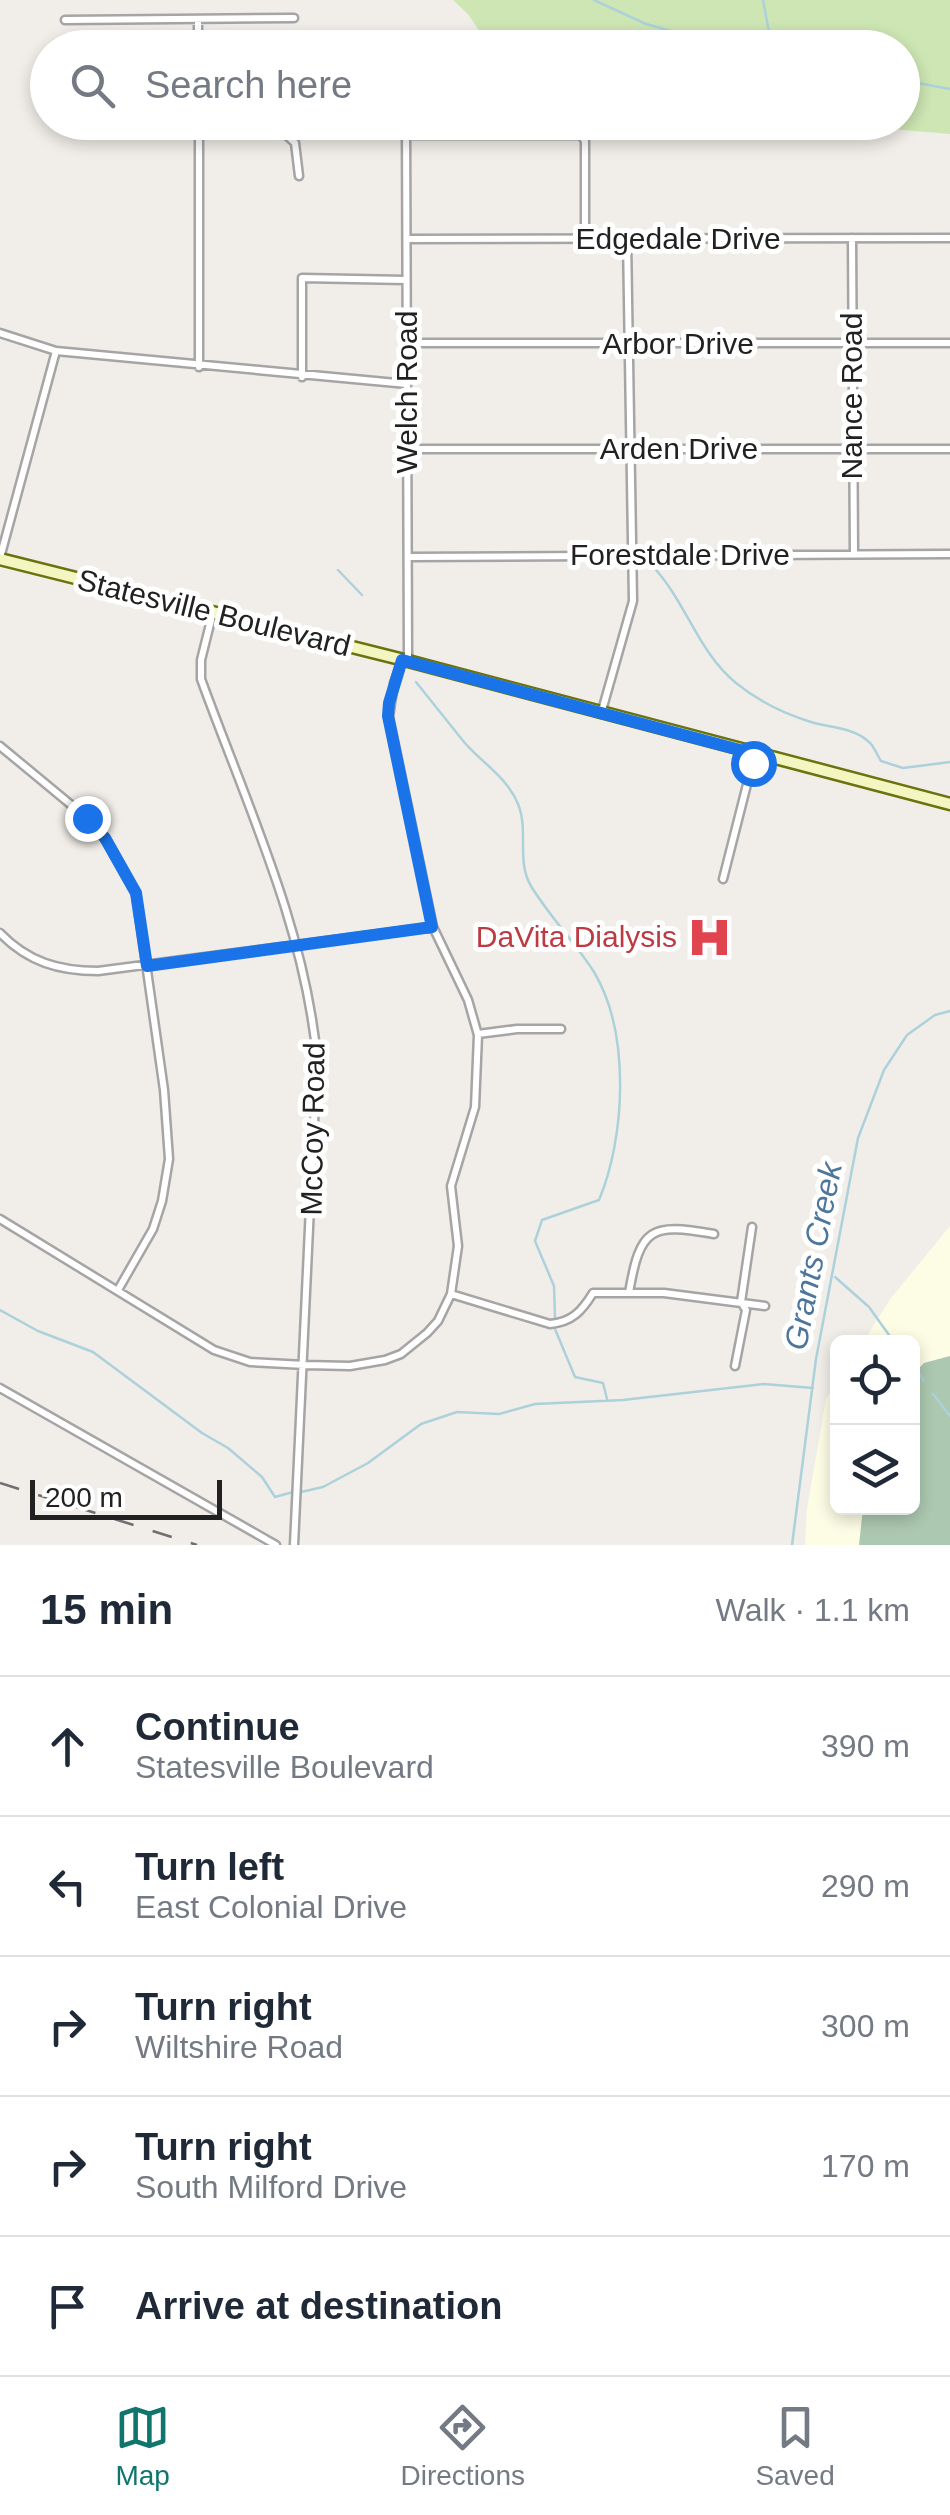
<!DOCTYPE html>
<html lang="en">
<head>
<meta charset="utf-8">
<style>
	:root { --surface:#fff; --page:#f2f2f3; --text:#1f2937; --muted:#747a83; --line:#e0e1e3; --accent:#0f766e }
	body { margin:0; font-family:Helvetica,sans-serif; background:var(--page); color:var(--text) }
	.controls { position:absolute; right:30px; bottom:30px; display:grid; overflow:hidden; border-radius:15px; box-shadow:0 5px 15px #0003 }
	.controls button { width:90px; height:90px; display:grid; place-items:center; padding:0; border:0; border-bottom:2px solid var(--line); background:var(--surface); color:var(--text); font:50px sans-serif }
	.scale { position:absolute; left:30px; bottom:25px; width:192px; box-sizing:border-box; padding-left:10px; border:5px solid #212121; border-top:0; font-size:28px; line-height:35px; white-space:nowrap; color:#212121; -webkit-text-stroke:8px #fff; paint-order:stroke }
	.stop { position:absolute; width:30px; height:30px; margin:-22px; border:8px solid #1a73e8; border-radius:50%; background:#fff }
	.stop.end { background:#1a73e8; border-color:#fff; box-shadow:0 2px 10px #0008 }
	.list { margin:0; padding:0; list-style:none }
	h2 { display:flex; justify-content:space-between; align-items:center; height:130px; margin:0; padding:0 40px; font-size:42px }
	h2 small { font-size:32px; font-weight:400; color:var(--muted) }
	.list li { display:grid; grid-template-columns:65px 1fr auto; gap:30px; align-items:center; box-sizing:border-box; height:140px; padding:0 40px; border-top:2px solid var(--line) }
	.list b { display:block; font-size:38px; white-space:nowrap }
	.list p { margin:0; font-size:32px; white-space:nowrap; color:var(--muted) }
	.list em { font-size:32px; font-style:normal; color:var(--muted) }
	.icon { flex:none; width:55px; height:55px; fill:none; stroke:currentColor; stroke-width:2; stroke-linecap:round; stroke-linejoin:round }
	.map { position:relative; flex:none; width:950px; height:1545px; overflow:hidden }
	.search { position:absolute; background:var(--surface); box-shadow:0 5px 15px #0003; left:30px; right:30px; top:30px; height:110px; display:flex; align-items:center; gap:25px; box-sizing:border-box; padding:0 35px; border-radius:55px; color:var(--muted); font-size:38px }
	.sheet { height:830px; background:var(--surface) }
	nav { display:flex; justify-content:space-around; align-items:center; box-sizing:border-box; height:140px; border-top:2px solid var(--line); background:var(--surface); font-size:28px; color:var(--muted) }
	nav a { display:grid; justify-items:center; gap:5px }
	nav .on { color:var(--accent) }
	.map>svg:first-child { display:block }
	.education { fill:#fdfde6 }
	.grass { fill:#cde6b3 }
	.cemetery { fill:#acc8b0 }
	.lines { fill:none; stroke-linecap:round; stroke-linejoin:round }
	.stream { stroke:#add1db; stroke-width:2.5 }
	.street-casing { stroke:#a5a5a5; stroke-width:11 }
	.secondary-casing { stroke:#6a730e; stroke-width:15 }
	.street { stroke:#fff; stroke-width:6 }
	.secondary { stroke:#f4f6c2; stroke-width:10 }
	.rail { stroke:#6f6f6f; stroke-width:2.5; stroke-dasharray:20 20; stroke-linecap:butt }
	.route { stroke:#1a73e8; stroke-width:12 }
	.labels { text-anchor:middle; stroke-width:10; stroke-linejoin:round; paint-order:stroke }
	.street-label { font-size:30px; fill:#212121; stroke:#fff }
	.health-label { font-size:30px; fill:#be3a42; stroke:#fff; text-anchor:end }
	.water-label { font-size:32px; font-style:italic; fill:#4d769c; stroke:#fff }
</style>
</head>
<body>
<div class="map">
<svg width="950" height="1545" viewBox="0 0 950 1545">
	<rect width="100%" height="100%" fill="#f1eee9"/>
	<path class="education" d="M 950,1226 L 950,1545 L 805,1545 L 807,1509 L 826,1399 L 837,1382 L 838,1508 L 912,1508 L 912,1342 L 863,1342 L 891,1298 Z"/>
	<path class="grass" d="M 453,0 L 950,0 L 950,134 L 820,123 L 902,122 L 902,48 L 490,47 L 468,14 Z"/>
	<path class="cemetery" d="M 950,1356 L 950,1545 L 859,1545 L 863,1508 L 912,1508 L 913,1374 L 924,1363 Z"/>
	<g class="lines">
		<path class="stream" d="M 594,0 L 646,24 L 732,48
			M 763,0 L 772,48
			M 902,80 L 950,89
			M 338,570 L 362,595
			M 656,570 C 687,605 699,653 736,683 C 757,700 785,714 811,722 C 830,728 853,727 869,742 C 874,746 877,755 881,761 L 903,768 L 950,762
			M 416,682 C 432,702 448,722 464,742 C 482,763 507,777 518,804 C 529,830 516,861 531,886 C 549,916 575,942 594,972 C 631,1034 625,1138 599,1200 L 542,1220 L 535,1241 L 554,1286 L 555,1318
			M 835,1277 L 869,1307 L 894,1342
			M 0,1310 L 38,1331 L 93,1352 L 202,1433 L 228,1448 L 262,1477 L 275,1497 L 293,1492
			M 555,1329 L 575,1377 L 603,1383 L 607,1399
			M 912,1363 L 924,1381
			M 933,1394 L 950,1416
			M 301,1492 L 323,1487 L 368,1463 L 421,1424 L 457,1412 L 499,1414 L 535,1404 L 623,1400 L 764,1384 L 813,1388
			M 792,1545 L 816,1359 L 858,1138 L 884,1070 L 907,1035 L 935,1015 L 950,1011"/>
		<defs>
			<path id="street" d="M 198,19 L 198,48
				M 65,20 L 294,18
				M 148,122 L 282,131 L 295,143 L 299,176
				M 406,122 L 408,660
				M 406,135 L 581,135 L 585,141 L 585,240
				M 852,238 L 854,554
				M 407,239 L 950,238
				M 0,333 L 56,351 L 407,384
				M 407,343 L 950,343
				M 199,367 L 199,122
				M 302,377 L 302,278 L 406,280
				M 408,449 L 950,449
				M 409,557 L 950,554
				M 0,558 L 56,351
				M 213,612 L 201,660 L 201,679 C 246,803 305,927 317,1059 L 294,1545
				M 601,714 L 633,601 L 627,239
				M 0,746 L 87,818 L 105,838 L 136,893 L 164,1090 L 169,1159 L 162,1201 L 153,1229 L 118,1290
				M 723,879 L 755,753
				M 0,933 C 28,962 59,971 98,971 L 433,927
				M 478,1034 L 517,1029 L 561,1029
				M 0,1219 L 214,1350 L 250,1362 L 305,1365 L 350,1366 L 385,1360 L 401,1354 L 427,1333 L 438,1321 L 451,1294 L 458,1246 L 451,1186 L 475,1107 L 478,1035 L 468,1000 L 433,927 L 389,717 L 394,683 L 402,660
				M 629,1293 C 640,1227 651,1223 714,1234
				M 451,1294 L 550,1324 C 572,1322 582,1311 593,1293 L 664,1293 L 765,1306
				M 735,1366 L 746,1310 L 741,1302 L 752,1227
				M 0,1388 L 276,1545"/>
			<path id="secondary" d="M 0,559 L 408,661 L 950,804"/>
		</defs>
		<use href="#street" class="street-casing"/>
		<use href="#secondary" class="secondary-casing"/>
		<use href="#street" class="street"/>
		<use href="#secondary" class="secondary"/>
		<path class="rail" d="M 0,1483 L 197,1545"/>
	</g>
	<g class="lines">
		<path class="route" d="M 87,818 L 105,838 L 136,893 L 147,966 L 432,927 L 388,716 L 389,703 L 402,660 L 755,754 L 753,763"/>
	</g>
	<defs>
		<symbol id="hospital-bare" viewBox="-9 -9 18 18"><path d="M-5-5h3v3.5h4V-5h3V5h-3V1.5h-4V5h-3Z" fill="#e0444e" stroke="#fff" stroke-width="2.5" paint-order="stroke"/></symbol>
	</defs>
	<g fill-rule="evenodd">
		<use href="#hospital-bare" x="678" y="906" width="63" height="63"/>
	</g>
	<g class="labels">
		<g class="street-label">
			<text x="678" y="249">Edgedale Drive</text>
			<text x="678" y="354">Arbor Drive</text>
			<text transform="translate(407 392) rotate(-90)" y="10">Welch Road</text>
			<text transform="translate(852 396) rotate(-90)" y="10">Nance Road</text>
			<text x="679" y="459">Arden Drive</text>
			<text x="680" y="565">Forestdale Drive</text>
			<text transform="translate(214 613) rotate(14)" y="10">Statesville Boulevard</text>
			<text transform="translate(313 1129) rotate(-89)" y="10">McCoy Road</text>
		</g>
		<g class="health-label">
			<text x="677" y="947">DaVita Dialysis</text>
		</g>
		<g class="water-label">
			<text transform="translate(813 1256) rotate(-79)" y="11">Grants Creek</text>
		</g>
	</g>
</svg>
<div class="controls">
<button><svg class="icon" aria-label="locate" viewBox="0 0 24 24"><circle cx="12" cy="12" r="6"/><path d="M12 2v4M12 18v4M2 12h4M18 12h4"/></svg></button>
<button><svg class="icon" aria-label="layers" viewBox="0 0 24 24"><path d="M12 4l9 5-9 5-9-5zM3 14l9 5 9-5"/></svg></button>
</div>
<div class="scale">200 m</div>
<div class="stop" style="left:753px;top:763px"></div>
<div class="stop end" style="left:87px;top:818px"></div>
<div class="search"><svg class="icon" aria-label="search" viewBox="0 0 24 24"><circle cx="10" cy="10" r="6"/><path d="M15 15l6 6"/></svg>Search here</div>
</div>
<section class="sheet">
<h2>15 min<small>Walk · 1.1 km</small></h2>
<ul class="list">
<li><svg class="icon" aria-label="ahead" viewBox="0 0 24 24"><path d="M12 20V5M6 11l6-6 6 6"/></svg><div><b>Continue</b><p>Statesville Boulevard</p></div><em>390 m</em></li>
<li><svg class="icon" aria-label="left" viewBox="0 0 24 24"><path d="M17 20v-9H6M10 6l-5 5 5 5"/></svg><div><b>Turn left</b><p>East Colonial Drive</p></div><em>290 m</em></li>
<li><svg class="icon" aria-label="right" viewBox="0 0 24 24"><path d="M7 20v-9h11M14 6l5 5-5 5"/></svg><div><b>Turn right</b><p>Wiltshire Road</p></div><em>300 m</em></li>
<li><svg class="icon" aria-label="right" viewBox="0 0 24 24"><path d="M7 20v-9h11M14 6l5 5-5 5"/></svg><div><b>Turn right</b><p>South Milford Drive</p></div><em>170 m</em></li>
<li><svg class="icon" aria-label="arrive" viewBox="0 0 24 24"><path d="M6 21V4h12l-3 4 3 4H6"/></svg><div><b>Arrive at destination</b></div></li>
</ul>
</section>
<nav>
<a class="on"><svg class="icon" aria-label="map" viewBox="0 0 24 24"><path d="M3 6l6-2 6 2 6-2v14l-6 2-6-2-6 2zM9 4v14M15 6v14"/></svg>Map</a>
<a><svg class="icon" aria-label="directions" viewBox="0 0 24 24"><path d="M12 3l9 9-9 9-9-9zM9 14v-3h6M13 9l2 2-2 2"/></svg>Directions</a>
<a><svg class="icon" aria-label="saved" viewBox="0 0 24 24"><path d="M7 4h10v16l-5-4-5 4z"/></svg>Saved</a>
</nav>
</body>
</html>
